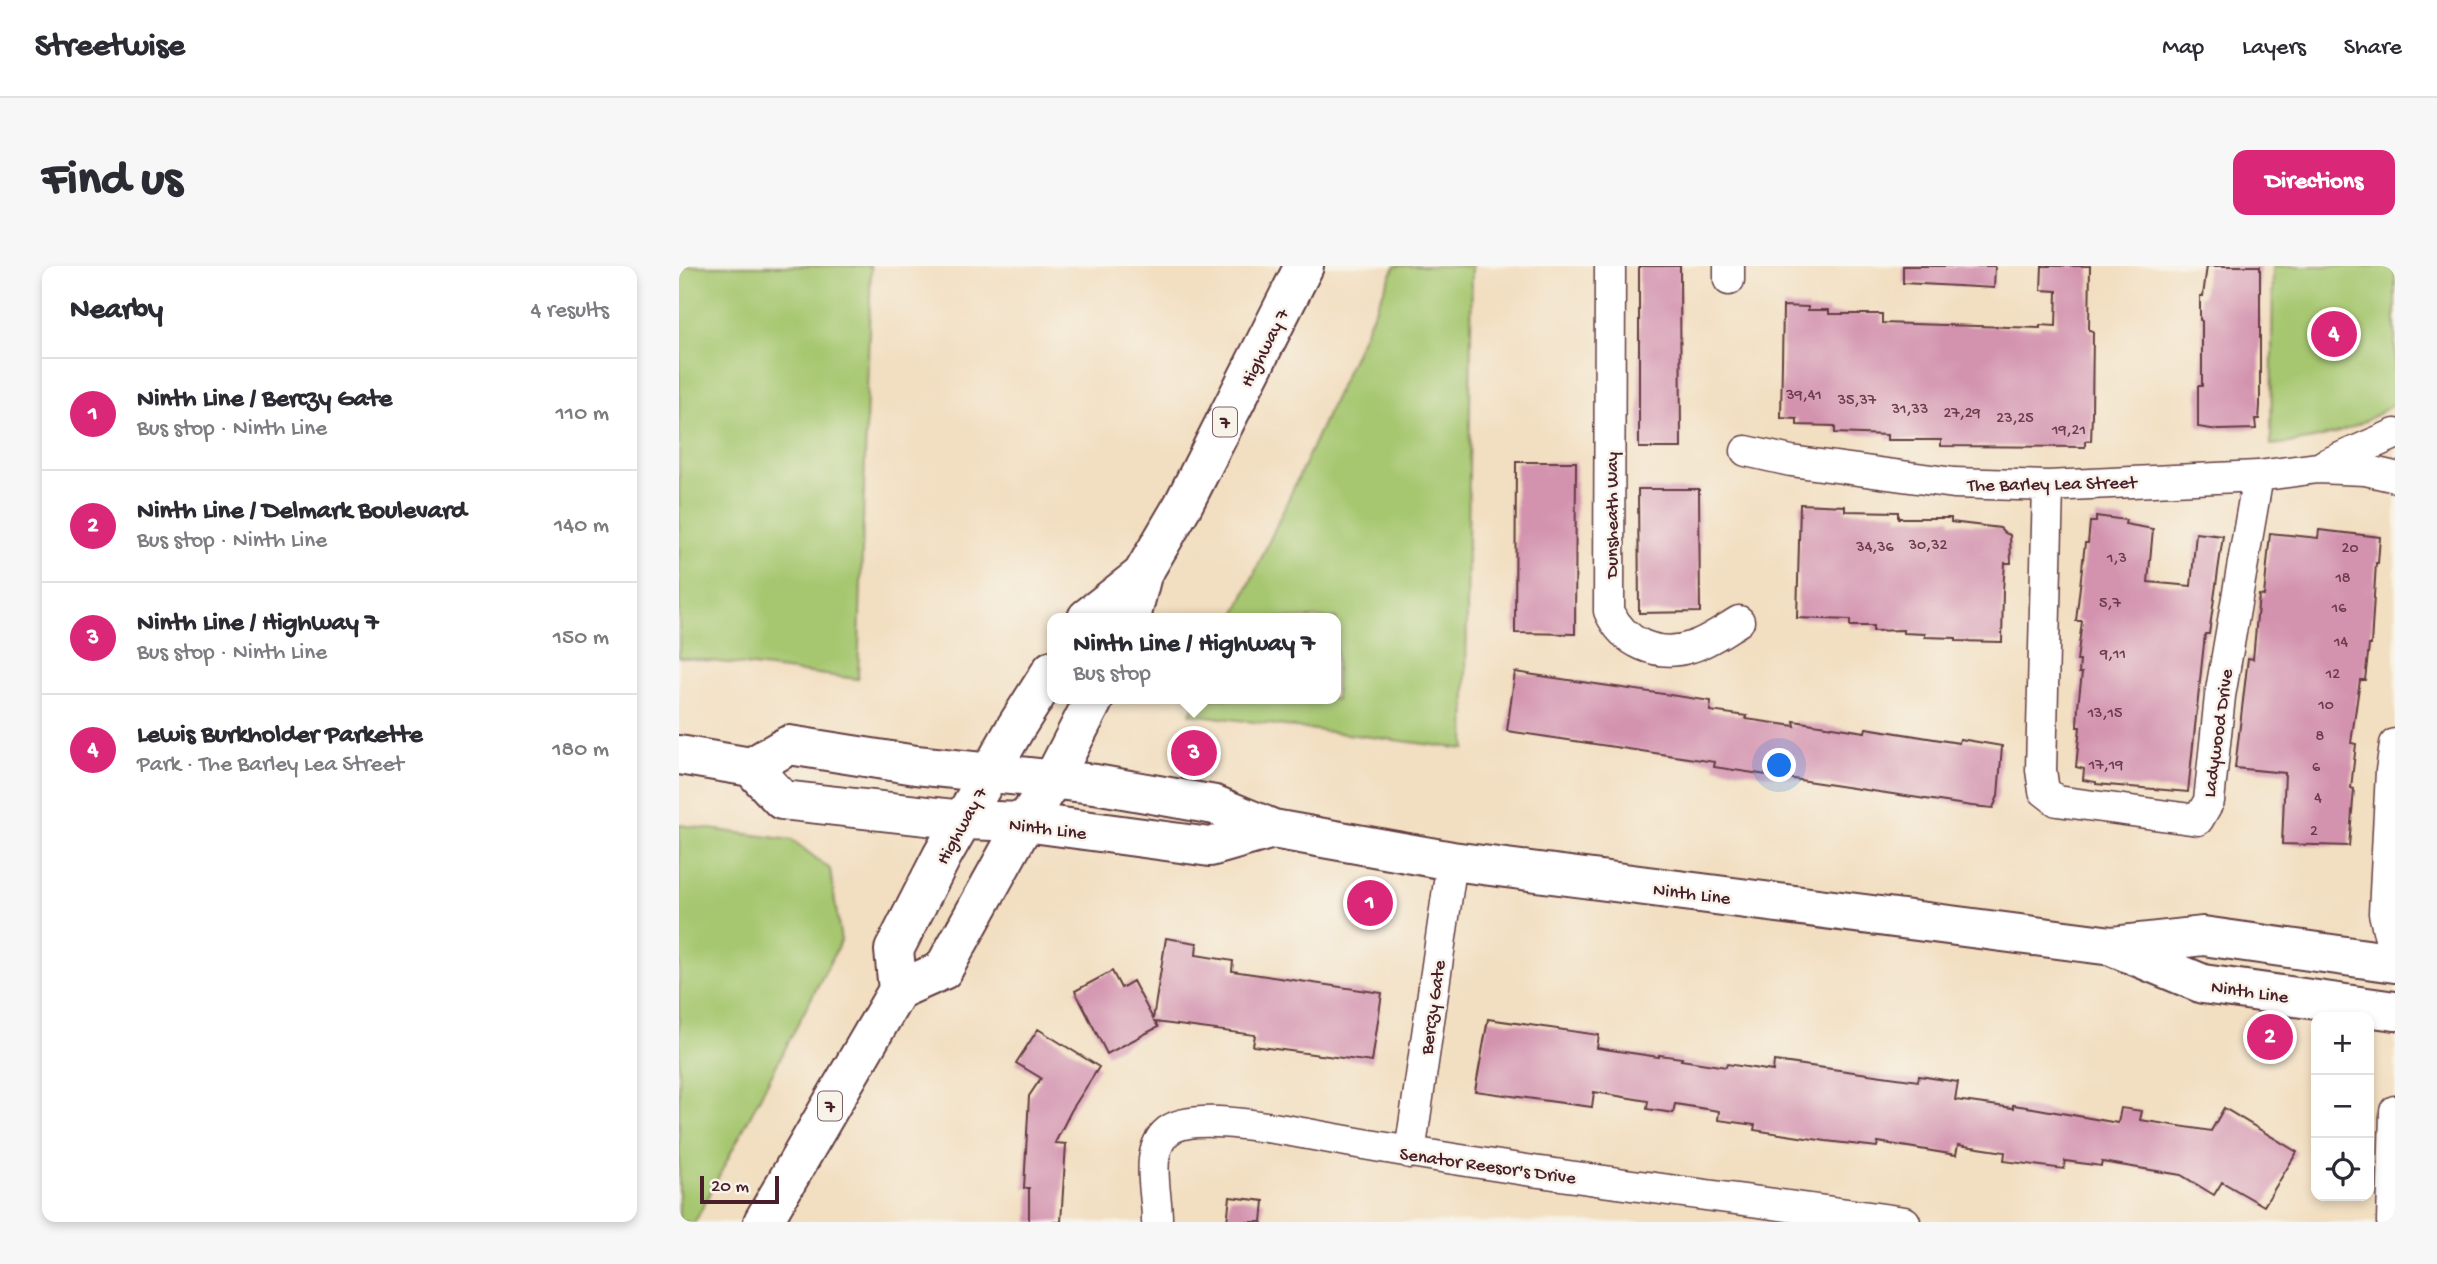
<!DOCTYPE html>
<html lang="en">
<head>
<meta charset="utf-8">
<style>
	:root { --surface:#fff; --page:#f7f7f7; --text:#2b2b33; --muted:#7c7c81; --line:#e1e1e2; --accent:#db2777 }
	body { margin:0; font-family:"Gochi Hand",sans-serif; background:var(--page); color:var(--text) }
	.controls { position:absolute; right:21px; bottom:21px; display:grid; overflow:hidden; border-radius:14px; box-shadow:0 4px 10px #0003 }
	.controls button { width:63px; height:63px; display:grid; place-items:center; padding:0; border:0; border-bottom:2px solid var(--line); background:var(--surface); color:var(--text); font:35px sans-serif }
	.scale { position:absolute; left:21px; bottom:18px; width:79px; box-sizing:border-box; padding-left:7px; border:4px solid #4a1f2b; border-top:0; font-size:19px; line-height:24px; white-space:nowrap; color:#4a1f2b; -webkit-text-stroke:5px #f7f3e8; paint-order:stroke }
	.you { position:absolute; left:1101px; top:500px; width:24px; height:24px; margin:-18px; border:5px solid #fff; border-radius:50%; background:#1a73e8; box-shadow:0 0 0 10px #1a73e833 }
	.badge { display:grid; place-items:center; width:46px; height:46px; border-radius:50%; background:var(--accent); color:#fff; font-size:23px; font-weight:700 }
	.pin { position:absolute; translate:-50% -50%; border:4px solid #fff; box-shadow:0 2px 7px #0006 }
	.popup { position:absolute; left:368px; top:347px; width:294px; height:91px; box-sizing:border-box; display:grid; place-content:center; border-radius:14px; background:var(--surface); filter:drop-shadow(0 2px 5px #0005); font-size:23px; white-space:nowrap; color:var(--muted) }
	.popup b { font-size:26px; color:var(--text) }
	.popup::after { content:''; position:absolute; left:50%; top:100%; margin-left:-14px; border:14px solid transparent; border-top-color:var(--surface) }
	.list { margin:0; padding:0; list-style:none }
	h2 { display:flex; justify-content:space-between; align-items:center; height:91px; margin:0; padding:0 28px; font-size:30px }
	h2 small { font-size:23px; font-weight:400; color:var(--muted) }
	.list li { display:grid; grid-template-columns:46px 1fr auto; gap:21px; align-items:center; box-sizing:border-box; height:112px; padding:0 28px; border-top:2px solid var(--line) }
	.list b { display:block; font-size:26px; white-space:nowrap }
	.list p { margin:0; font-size:23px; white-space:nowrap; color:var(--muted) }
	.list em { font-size:23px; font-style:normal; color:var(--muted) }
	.icon { flex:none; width:38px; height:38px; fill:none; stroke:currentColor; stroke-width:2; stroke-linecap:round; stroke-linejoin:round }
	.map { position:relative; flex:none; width:1716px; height:956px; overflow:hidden; border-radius:14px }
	header { display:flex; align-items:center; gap:42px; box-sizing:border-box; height:98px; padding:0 35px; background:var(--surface); border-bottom:2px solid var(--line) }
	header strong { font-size:33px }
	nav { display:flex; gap:38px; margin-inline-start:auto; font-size:24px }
	.intro { display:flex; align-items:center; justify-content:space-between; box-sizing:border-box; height:168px; padding:0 42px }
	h1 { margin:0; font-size:49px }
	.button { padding:18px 32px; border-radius:14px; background:var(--accent); color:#fff; font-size:24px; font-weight:700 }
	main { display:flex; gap:42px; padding:0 42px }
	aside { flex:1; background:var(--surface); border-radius:14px; box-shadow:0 4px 10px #0003 }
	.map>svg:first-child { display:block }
	.green { fill:#a6c76f; stroke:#78734d; stroke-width:2 }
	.building { fill:#d393af }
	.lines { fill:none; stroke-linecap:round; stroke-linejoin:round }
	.minor-casing { stroke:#633c41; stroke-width:33 }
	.secondary-casing { stroke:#633c41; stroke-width:42 }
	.primary-casing { stroke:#633c41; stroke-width:42 }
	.minor { stroke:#fff; stroke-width:30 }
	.secondary { stroke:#fff; stroke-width:38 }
	.primary { stroke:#fff; stroke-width:38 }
	.labels { text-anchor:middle; stroke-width:5; stroke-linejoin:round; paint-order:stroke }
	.number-label { font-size:16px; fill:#6c3c4c }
	.shield { fill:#f7f3e8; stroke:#7e5f64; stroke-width:2 }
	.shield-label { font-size:18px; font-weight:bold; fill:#4a1f2b }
	.street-label { font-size:19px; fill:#4a1f2b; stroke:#f7f3e8 }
</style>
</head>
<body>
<header>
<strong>Streetwise</strong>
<nav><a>Map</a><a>Layers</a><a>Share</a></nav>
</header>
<div class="intro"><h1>Find us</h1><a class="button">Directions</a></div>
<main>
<aside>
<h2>Nearby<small>4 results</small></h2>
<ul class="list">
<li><span class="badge">1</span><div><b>Ninth Line / Berczy Gate</b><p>Bus stop · Ninth Line</p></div><em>110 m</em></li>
<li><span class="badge">2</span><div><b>Ninth Line / Delmark Boulevard</b><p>Bus stop · Ninth Line</p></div><em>140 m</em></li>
<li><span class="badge">3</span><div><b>Ninth Line / Highway 7</b><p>Bus stop · Ninth Line</p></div><em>150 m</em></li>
<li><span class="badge">4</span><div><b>Lewis Burkholder Parkette</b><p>Park · The Barley Lea Street</p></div><em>180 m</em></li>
</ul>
</aside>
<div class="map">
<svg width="1716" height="956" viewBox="0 0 1716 956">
	<rect width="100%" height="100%" fill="#f7f3e8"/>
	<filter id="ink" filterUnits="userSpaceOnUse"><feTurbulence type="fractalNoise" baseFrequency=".0143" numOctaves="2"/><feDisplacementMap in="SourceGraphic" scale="14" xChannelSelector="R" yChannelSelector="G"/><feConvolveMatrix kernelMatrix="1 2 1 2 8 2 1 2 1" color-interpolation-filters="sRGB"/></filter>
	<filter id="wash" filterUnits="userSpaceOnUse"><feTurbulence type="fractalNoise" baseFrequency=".00686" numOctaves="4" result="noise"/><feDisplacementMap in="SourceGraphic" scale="28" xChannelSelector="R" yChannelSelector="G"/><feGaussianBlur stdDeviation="1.57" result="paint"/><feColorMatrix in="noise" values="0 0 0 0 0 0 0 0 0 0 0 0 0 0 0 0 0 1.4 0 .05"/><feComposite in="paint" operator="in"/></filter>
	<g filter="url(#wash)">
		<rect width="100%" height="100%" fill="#f2dec0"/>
		<path class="green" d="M 0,0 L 192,0 L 179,413 L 0,391 Z
			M 716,0 L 793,0 L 786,483 L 511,448 L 518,433 L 657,433 L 657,352 L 555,352 Z
			M 1594,0 L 1716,0 L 1716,137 C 1676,165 1641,175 1592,179 Z
			M 0,559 L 113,574 L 151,603 L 162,675 L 16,956 L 0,956 Z"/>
		<g id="blocks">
			<path class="building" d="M 960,0 L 1001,0 L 1002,182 L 960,182 Z
				M 1224,0 L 1316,0 L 1315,22 L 1224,17 Z
				M 1363,0 L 1411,0 L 1410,64 L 1414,65 L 1413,149 L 1412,175 L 1406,175 L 1406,181 L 1262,180 L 1262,174 L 1208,174 L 1208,169 L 1156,167 L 1156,160 L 1118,159 L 1118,153 L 1102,152 L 1104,40 L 1129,41 L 1129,44 L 1150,44 L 1150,48 L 1203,48 L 1203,57 L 1361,62 L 1361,59 L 1377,60 L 1378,25 L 1362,24 Z
				M 1528,0 L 1581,0 L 1581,140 L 1580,153 L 1576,153 L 1577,163 L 1539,164 L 1519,161 L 1519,120 L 1523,120 L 1523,55 L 1521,54 L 1521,30 L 1524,30 Z
				M 837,196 L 897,196 L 896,368 L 836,367 Z
				M 959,223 L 1020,223 L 1021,346 L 960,347 Z
				M 1121,238 L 1166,240 L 1166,245 L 1219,246 L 1219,252 L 1272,252 L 1272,256 L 1321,262 L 1326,267 L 1331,269 L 1332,297 L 1326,297 L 1324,324 L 1323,376 L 1277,375 L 1277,372 L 1246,371 L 1246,368 L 1224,367 L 1224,364 L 1194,365 L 1194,360 L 1171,360 L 1171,354 L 1118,352 Z
				M 1417,250 L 1447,254 L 1446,258 L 1474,263 L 1469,316 L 1512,320 L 1517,267 L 1544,270 L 1530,368 L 1526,368 L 1509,526 L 1417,518 L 1417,516 L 1404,514 L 1405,503 L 1397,501 L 1401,461 L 1398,461 L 1399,440 L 1403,407 L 1400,407 L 1401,395 L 1398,395 L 1403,355 L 1397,355 L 1406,277 L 1409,277 L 1411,256 L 1417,256 Z
				M 1640,264 L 1701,271 L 1699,297 L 1697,297 L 1692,379 L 1690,379 L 1686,414 L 1681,414 L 1672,477 L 1677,478 L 1672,522 L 1675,523 L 1670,580 L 1603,578 L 1606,507 L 1556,502 L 1569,392 L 1574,393 L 1580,329 L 1585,330 L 1591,267 L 1639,272 Z
				M 836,406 L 1032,435 L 1031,445 L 1068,450 L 1067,453 L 1116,460 L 1115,455 L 1186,466 L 1187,462 L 1280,477 L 1281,473 L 1323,480 L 1319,530 L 1314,542 L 1293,540 L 1035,501 L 1036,496 L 828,465 Z
				M 487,672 L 518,677 L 517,689 L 554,695 L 553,705 L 703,727 L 693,796 L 574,780 L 576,769 L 476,756 L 479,761 L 428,788 L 396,725 L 433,705 L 442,722 L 454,715 L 474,753 Z
				M 809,753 L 920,769 L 918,782 L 980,791 L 980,789 L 1003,792 L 1002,794 L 1047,801 L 1048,798 L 1094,805 L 1095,795 L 1239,815 L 1240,810 L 1279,816 L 1276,834 L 1334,842 L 1334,839 L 1354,842 L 1439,857 L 1442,842 L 1463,845 L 1461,854 L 1532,865 L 1545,842 L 1618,886 L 1585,940 L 1543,916 L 1535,929 L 1502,909 L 1423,896 L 1422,900 L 1386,895 L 1385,903 L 1325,895 L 1326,886 L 1279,879 L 1277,889 L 1199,876 L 1198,881 L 1147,875 L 1075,864 L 1076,859 L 1039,854 L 1040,845 L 996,838 L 994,847 L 968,843 L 969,835 L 915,826 L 913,841 L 796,825 Z
				M 359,763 L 420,801 L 392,845 L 376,877 L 387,878 L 382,956 L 350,956 L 350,922 L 345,922 L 350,830 L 362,812 L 337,797 Z
				M 551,931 L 585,935 L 583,956 L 548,956 Z"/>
		</g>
	</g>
	<g filter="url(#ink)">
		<use href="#blocks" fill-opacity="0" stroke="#633c41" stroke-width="2"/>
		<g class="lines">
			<defs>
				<path id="minor" d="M 931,0 L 930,345 C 944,377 978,392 1012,381 C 1029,376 1045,364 1060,355
					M 1050,14 L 1050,0
					M 1067,185 L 1112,195 L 1275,217 L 1369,220 L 1579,210 L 1638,202 L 1686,204 L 1716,211
					M 1645,199 L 1716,168
					M 1369,220 L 1362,504 L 1365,525 L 1378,535 L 1519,554 L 1530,535 L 1541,430 L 1579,210
					M 1716,478 L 1712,505 L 1705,647 L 1716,694
					M 731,887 L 773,595
					M 478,956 C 479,929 464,885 489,865 C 514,845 599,863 629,868 C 827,905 1027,928 1226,956
					M 1713,956 L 1716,845"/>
				<path id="secondary" d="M 0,489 L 72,501 L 103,534 L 284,554 L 346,556 L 531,581 L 594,563
					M 72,501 L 110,479 L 237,499 L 416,518 L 536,539 L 594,563 L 773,595 L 1433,680 L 1524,670 L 1716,697
					M 1435,681 L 1524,718 L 1716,745"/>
				<path id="primary" d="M 408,352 L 463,309
					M 452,352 L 463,309 L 504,239 L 625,0
					M 219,724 L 264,704 L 346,556 L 374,513 L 415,433
					M 84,956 L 219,724 L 215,684 L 263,590 L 337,461 L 373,404"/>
			</defs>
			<use href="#minor" class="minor-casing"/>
			<use href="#secondary" class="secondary-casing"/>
			<use href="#primary" class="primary-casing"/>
			<use href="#minor" class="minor"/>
			<use href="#secondary" class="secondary"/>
			<use href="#primary" class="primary"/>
		</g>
	</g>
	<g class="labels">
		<g class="number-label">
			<text x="1125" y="133">39,41</text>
			<text x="1178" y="138">35,37</text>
			<text x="1231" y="147">31,33</text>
			<text x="1283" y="151">27,29</text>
			<text x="1336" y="156">23,25</text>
			<text x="1390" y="168">19,21</text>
			<text x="1249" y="283">30,32</text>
			<text x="1196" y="285">34,36</text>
			<text x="1671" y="286">20</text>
			<text x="1438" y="296">1,3</text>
			<text x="1664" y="316">18</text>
			<text x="1431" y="341">5,7</text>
			<text x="1660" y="346">16</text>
			<text x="1662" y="380">14</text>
			<text x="1434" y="392">9,11</text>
			<text x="1654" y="412">12</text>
			<text x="1647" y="443">10</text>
			<text x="1426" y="451">13,15</text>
			<text x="1641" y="474">8</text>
			<text x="1427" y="503">17,19</text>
			<text x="1637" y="505">6</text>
			<text x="1639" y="536">4</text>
			<text x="1635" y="569">2</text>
		</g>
		<g class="shield">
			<rect x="534" y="141.5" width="24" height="29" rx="5"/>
			<rect x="139" y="825.5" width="24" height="29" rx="5"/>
		</g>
		<g class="shield-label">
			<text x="546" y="162">7</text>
			<text x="151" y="846">7</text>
		</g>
		<g class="street-label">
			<text transform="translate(584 81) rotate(-63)" y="7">Highway 7</text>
			<text transform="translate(1373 216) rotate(-1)" y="7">The Barley Lea Street</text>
			<text transform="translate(931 249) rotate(-90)" y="7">Dunsheath Way</text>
			<text transform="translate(1537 467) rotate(-82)" y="7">Ladywood Drive</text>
			<text transform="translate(281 559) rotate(-61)" y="7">Highway 7</text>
			<text transform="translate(369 561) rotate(7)" y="7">Ninth Line</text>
			<text transform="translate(1013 626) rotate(7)" y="7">Ninth Line</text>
			<text transform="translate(1571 724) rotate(8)" y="7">Ninth Line</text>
			<text transform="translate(752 741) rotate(-82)" y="7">Berczy Gate</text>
			<text transform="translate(809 898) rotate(8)" y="7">Senator Reesor's Drive</text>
		</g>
	</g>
</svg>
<div class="controls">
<button>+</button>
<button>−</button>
<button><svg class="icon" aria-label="locate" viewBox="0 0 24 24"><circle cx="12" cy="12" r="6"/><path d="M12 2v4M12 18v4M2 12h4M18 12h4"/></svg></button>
</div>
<div class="scale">20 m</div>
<div class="you"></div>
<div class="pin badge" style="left:691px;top:637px">1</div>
<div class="pin badge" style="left:1591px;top:771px">2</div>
<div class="pin badge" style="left:515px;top:487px">3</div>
<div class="popup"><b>Ninth Line / Highway 7</b>Bus stop</div>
<div class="pin badge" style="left:1655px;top:68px">4</div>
</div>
</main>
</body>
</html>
